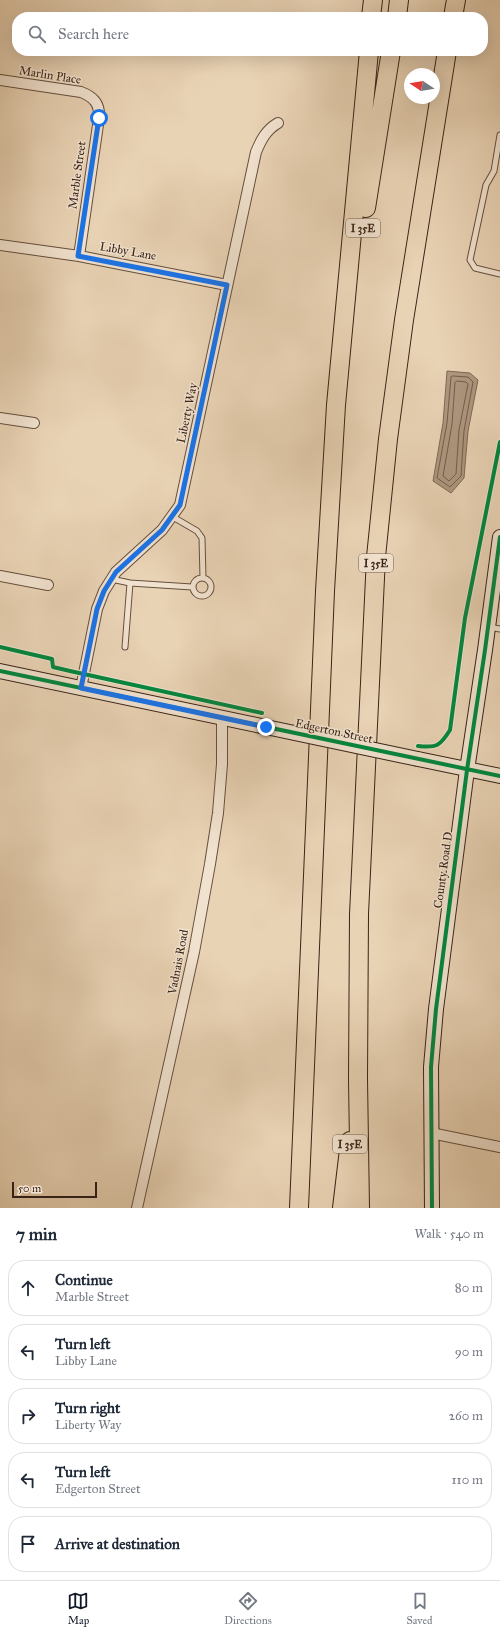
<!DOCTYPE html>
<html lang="en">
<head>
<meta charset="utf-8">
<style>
	:root { --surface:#fff; --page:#f6f6f7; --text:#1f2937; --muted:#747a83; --line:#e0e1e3; --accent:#111827 }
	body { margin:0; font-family:"IM FELL Great Primer",serif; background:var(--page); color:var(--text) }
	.compass { position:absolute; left:404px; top:68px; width:36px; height:36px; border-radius:50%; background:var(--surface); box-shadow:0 4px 16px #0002; rotate:282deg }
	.scale { position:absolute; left:12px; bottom:10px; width:85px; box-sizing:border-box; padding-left:4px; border:2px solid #392316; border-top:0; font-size:11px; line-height:14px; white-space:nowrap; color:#392316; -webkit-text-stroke:3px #f1e2cf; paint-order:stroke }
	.stop { position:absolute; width:12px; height:12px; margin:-9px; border:3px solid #1a73e8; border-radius:50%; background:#fff }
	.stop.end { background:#1a73e8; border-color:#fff; box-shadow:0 1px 4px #0008 }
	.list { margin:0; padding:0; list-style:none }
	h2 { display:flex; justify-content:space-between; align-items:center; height:52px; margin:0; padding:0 16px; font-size:17px }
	h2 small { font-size:13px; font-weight:400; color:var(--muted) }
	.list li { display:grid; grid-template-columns:26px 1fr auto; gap:12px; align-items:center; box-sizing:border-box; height:56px; margin:0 8px 8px; padding:0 8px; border:1px solid var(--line); border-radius:16px }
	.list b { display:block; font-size:15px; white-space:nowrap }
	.list p { margin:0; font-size:13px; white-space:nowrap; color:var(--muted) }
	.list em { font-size:13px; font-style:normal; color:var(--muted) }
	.icon { flex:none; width:22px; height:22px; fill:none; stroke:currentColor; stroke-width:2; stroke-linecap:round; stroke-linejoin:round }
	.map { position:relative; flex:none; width:500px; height:1208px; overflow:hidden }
	.search { position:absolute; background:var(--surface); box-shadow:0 4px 16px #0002; left:12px; right:12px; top:12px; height:44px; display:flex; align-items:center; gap:10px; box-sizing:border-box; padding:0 14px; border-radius:16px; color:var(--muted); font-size:15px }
	.sheet { height:372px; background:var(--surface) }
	nav { display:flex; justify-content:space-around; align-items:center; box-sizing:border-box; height:56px; border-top:1px solid var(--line); background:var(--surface); font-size:11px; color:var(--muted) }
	nav a { display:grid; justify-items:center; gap:2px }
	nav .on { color:var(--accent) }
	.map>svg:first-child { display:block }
	.water { fill:#ad977f; stroke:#7f6955 }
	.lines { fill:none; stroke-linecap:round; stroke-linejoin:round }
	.shore { stroke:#735d4a; stroke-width:1 }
	.lane-casing { stroke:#654f3e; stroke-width:7 }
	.street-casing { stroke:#654f3e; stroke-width:12 }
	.secondary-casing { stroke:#392316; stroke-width:16 }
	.highway-casing { stroke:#392316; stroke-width:20 }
	.lane { stroke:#f1e2cf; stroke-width:5 }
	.street { stroke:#f1e2cf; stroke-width:10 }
	.secondary { stroke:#f1e2cf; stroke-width:14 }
	.highway { stroke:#e9d3b5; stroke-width:18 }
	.secondary-bridge-casing { stroke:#392316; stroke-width:16; stroke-linecap:butt }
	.secondary-bridge { stroke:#f1e2cf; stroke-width:14 }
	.cycleway-casing { stroke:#f1e2cf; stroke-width:6 }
	.cycleway { stroke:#00873e; stroke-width:4 }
	.route { stroke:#1a73e8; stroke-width:5 }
	.labels { text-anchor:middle; stroke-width:3; stroke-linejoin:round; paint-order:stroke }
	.shield { fill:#f1e2cf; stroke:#705c4e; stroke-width:1 }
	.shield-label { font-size:11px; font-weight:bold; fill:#392316 }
	.street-label { font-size:12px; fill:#392316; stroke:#f1e2cf }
</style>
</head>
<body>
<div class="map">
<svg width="500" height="1208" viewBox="0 0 500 1208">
	<rect width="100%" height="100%" fill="#e9d3b5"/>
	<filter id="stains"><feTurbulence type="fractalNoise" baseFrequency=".005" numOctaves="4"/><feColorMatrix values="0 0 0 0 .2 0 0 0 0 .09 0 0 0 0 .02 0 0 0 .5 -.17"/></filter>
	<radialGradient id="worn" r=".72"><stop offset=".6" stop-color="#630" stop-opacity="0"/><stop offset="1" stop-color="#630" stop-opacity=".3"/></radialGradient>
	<path class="water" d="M 447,371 L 470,373 L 478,380 L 468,431 L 464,478 L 451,493 L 433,481 L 443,423 Z"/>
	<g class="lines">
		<path class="shore" d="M 453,376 L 468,377 L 473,382 L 464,431 L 461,476 L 450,487 L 437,478 L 447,423 L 451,377 Z
			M 457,381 L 466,382 L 468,384 L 459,430 L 456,474 L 449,481 L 443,476 L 452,424 L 455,383 Z"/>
		<defs>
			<path id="lane" d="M 500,135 L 494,171 L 486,185 L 470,260 L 475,268 L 500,274
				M 173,517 L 197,531 L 202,538 L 203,578
				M193 587a9 9 0 1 1 18 0a9 9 0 1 1-18 0Z
				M 111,579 L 130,583 L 125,647
				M 130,583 L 192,587
				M 489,627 L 500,629"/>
			<path id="street" d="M 0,80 L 81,92 C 94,97 100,104 99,118 L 79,256
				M 0,245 L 79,256 L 227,285
				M 0,418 L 34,423
				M 0,576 L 48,585
				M 81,688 L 97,609 L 104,591 L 116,572 L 162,530 L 180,505 L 256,152 C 261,140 266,130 278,123
				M 431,1133 L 500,1147
				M 137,1208 L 194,952 L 210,864 L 218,813 L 222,764 L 222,718"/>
			<path id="secondary" d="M 0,671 L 266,727
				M 418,759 L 500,776
				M 432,1208 L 431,1067 L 436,1009 L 467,770 L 485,650 L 500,537"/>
			<path id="highway" d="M 371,17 L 373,0
				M 397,17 L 399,0
				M 453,17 L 456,0
				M 366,208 L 391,51
				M 299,1208 L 325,591 L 336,405 L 369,51
				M 342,1208 L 350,1141
				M 360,1208 L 358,1079 L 359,914 L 376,557 L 388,439 L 404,320 L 447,51"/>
		</defs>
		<use href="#lane" class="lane-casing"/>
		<use href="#street" class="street-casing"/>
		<use href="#secondary" class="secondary-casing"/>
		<use href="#highway" class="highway-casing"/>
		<use href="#lane" class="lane"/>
		<use href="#street" class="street"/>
		<use href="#secondary" class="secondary"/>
		<use href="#highway" class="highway"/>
		<defs>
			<path id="secondary-bridge" d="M 266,727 L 418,759"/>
		</defs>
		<use href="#secondary-bridge" class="secondary-bridge-casing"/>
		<use href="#secondary-bridge" class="secondary-bridge"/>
		<defs>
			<path id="cycleway" d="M 0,647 L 52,659 L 53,667 L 70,671 L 262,713
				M 0,671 L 500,776
				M 418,746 C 437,748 440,746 450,730 L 465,618 L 500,442
				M 432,1208 L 431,1067 L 436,1009 L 467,770 L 485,650 L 500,537"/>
		</defs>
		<use href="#cycleway" class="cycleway-casing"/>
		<use href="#cycleway" class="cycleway"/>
	</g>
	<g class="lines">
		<path class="route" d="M 99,118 L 78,256 L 227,285 L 180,505 L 162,530 L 116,572 L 104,591 L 97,609 L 81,688 L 266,727"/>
	</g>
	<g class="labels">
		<g class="shield">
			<rect x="346" y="219" width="34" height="18" rx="3"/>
			<rect x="359" y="554" width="34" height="18" rx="3"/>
			<rect x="333" y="1135" width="34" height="18" rx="3"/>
		</g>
		<g class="shield-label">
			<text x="363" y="232">I 35E</text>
			<text x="376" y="567">I 35E</text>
			<text x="350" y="1148">I 35E</text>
		</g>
		<g class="street-label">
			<text transform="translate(50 75) rotate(9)" y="4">Marlin Place</text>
			<text transform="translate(77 175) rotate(-82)" y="4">Marble Street</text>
			<text transform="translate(128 251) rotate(10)" y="4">Libby Lane</text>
			<text transform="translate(187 413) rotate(-78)" y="4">Liberty Way</text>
			<text transform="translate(334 731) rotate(12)" y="4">Edgerton Street</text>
			<text transform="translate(443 870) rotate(-82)" y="4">County Road D</text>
			<text transform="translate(178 962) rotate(-79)" y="4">Vadnais Road</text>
		</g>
	</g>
	<rect width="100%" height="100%" filter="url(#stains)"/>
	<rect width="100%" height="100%" fill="url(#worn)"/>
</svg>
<svg class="compass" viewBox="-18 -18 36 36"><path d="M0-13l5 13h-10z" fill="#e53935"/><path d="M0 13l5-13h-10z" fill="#747a83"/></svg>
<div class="scale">50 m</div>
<div class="stop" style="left:99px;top:118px"></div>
<div class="stop end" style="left:266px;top:727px"></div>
<div class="search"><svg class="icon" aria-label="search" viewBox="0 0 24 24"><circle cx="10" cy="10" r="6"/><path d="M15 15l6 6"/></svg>Search here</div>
</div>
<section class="sheet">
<h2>7 min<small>Walk · 540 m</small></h2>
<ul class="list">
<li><svg class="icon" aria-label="ahead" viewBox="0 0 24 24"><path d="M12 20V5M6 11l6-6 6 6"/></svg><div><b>Continue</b><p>Marble Street</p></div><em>80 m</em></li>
<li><svg class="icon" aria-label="left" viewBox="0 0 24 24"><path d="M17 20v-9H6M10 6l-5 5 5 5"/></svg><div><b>Turn left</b><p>Libby Lane</p></div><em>90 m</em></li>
<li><svg class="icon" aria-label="right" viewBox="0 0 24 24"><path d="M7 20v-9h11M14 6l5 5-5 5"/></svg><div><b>Turn right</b><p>Liberty Way</p></div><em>260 m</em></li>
<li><svg class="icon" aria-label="left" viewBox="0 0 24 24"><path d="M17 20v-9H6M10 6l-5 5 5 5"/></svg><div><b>Turn left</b><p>Edgerton Street</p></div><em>110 m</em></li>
<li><svg class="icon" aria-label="arrive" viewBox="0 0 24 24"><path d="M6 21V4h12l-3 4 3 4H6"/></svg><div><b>Arrive at destination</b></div></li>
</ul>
</section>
<nav>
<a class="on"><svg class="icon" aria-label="map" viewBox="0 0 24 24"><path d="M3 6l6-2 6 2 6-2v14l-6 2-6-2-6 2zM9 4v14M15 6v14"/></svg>Map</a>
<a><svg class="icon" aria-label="directions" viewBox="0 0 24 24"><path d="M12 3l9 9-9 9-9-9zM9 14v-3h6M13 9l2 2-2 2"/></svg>Directions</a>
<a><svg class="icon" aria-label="saved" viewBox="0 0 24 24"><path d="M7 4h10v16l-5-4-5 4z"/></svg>Saved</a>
</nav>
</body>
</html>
